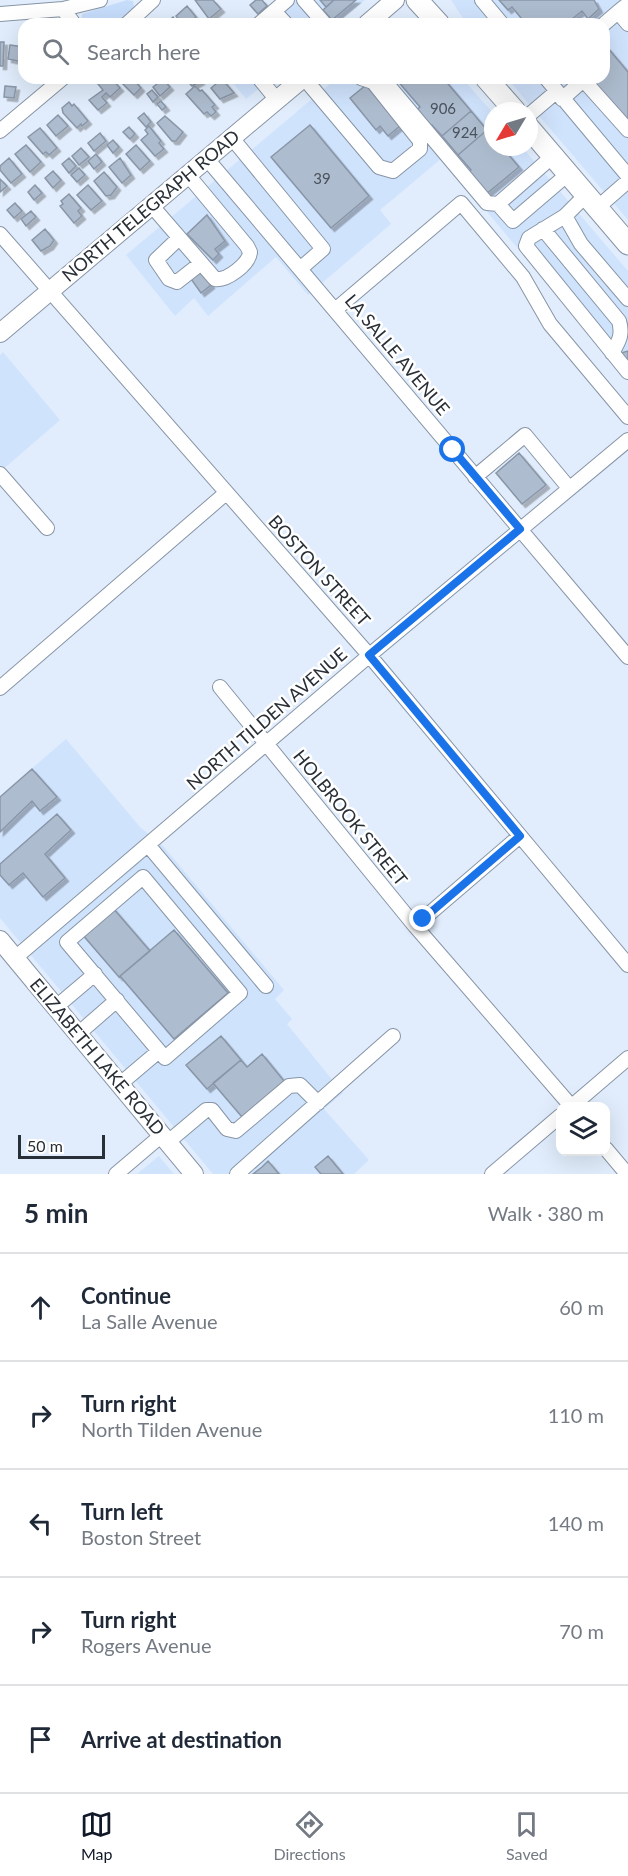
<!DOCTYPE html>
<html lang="en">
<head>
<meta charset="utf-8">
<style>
	:root { --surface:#fff; --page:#f6f6f7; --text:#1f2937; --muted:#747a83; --line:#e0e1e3; --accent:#111827 }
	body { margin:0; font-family:Lato,sans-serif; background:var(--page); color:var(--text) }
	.controls { position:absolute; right:18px; bottom:18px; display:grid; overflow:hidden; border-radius:12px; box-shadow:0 6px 24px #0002 }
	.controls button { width:54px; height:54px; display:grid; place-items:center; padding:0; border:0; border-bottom:2px solid var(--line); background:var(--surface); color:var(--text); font:30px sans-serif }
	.compass { position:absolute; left:484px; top:102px; width:54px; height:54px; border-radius:50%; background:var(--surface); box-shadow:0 6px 24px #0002; rotate:232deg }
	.scale { position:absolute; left:18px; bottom:15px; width:87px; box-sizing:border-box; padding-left:6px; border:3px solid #292f36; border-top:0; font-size:16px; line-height:21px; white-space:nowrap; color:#292f36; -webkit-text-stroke:4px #fff; paint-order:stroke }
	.stop { position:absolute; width:18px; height:18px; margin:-14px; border:4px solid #1a73e8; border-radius:50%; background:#fff }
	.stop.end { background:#1a73e8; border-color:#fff; box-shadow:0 2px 6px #0008 }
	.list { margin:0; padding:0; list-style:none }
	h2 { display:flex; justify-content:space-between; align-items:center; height:78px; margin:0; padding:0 24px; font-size:26px }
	h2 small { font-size:20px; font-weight:400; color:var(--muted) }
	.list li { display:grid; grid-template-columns:39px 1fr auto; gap:18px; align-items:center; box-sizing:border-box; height:108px; padding:0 24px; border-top:2px solid var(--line) }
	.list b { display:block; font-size:22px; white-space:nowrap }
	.list p { margin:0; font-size:20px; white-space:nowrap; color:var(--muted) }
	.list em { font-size:20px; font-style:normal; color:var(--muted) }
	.icon { flex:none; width:33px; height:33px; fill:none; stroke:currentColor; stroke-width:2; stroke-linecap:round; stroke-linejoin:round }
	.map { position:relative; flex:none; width:628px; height:1174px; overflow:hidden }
	.search { position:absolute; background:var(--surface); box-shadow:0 6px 24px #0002; left:18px; right:18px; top:18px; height:66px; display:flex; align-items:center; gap:15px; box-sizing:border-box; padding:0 21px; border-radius:18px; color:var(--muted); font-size:22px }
	.sheet { height:618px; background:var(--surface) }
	nav { display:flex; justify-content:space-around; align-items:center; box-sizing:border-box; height:84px; border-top:2px solid var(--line); background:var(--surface); font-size:16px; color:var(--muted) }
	nav a { display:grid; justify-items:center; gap:3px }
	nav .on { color:var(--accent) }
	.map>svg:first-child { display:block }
	.built { fill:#d0e3fd }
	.green { fill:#c6ddfb }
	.building { fill:#adbcce; stroke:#8996a8; stroke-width:1.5; filter:url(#shadow) }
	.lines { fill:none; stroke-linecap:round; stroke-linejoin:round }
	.minor-casing { stroke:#8795a6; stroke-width:16 }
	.major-casing { stroke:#8795a6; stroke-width:20 }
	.highway-casing { stroke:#8795a6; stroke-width:23 }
	.minor { stroke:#fff; stroke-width:14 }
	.major { stroke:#fff; stroke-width:18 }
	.highway { stroke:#fff; stroke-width:21 }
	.route { stroke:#1a73e8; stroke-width:8 }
	.labels { text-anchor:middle; stroke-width:5; stroke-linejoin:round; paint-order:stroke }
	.number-label { font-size:15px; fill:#4a525c }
	.street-label { font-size:18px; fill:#292f36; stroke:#fff }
</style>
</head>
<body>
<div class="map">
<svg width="628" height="1174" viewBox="0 0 628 1174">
	<defs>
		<filter id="shadow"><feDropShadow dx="3.5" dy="3.5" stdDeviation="0" flood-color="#0004"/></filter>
	</defs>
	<rect width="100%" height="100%" fill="#e1edfc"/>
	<path class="built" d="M 278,0 L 365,0 L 336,24 L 249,24 Z
		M 451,0 L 628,0 L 628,220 L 507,78 L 604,78 L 604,24 L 467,24 Z
		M 229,78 L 272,78 L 246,99 Z
		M 337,78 L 462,78 L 493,113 L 493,147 L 522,147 L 628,271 L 628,380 L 442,158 L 380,210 L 391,224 L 308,295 L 276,257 L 208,316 L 194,298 L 175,316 L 126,255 Z
		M 3,352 L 60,420 L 0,472 L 0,355 Z
		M 66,739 L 140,827 L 163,846 L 284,990 L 275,999 L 292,1019 L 287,1024 L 343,1093 L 324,1109 L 369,1160 L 354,1174 L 213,1174 L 0,918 L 0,796 Z
		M 159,1156 L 174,1174 L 137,1174 Z"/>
	<path class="green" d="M 127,0 L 133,1 L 134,8 L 117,24 L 82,24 L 82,14 Z"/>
	<path class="building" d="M 195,0 L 213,0 L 221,9 L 209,19 Z
		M 256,0 L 262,0 L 267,6 L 258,14 L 250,5 Z
		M 320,0 L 334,0 L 326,7 Z
		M 334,0 L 356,0 L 332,20 L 323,10 Z
		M 499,0 L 594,0 L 599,9 L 588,19 L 582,11 L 566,24 L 526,24 L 512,7 L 508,10 Z
		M 187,6 L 196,17 L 193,20 L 195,24 L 183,24 L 176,16 Z
		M 173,17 L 178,24 L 165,24 Z
		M 0,42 L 4,42 L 3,66 L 0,66 Z
		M 10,45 L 24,47 L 23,62 L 8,59 Z
		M 607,47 L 628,72 L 628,123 L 590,78 L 604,78 L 604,49 Z
		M 105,78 L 111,78 L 120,88 L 110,97 L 106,93 L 102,97 L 107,103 L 98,110 L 89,100 L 103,90 L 98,84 Z
		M 117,78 L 138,78 L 135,81 L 141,88 L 134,95 Z
		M 185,78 L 198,78 L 201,81 L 192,86 Z
		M 443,78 L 471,111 L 442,136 L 432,125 L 429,128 L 415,111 L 420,107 L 396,79 Z
		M 163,79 L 170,87 L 160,96 L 153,87 Z
		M 222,79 L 234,93 L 220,99 L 211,88 Z
		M 366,85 L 400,126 L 388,136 L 380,126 L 376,130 L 350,98 Z
		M 5,86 L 16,87 L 14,98 L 4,97 Z
		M 195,86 L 200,91 L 202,90 L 215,105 L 212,107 L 216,112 L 211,116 L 207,112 L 204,114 L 186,94 Z
		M 152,90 L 158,97 L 153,102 L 147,94 Z
		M 161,101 L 166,107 L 162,110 L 157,104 Z
		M 69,102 L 72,106 L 74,104 L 88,121 L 82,126 L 81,124 L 77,128 L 63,113 L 62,108 Z
		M 471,111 L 487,130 L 458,155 L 442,136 Z
		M 144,113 L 151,122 L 146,127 L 138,118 Z
		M 58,115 L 68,126 L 56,136 L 47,125 Z
		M 165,116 L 183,132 L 176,141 L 172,141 L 157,123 Z
		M 310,125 L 369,196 L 331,228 L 271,157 Z
		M 149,126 L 161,141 L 159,143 L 164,149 L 155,156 L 141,140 L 148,134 L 145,130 Z
		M 129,127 L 135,134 L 130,139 L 123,132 Z
		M 40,128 L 57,148 L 49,155 L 46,152 L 43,154 L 28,137 Z
		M 487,130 L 493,137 L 493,147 L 502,147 L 519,167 L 485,195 L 467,173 L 471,170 L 458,155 Z
		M 100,133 L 106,141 L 94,151 L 88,143 Z
		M 113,140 L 119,147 L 113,153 L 107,145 Z
		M 26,145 L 41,162 L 30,172 L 15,154 Z
		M 136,145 L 150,161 L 140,170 L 126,154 Z
		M 81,148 L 89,157 L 79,165 L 72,156 Z
		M 96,154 L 102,162 L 94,169 L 88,161 Z
		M 9,158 L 22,174 L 11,183 L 0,170 L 0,166 Z
		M 69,158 L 76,166 L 69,173 L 62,164 Z
		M 120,158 L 131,175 L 122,183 L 109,167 Z
		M 79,168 L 85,175 L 77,182 L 71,175 Z
		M 53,171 L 61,180 L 53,188 L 45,178 Z
		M 104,172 L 117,187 L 111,195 L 106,196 L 94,181 Z
		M 0,179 L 7,186 L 0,192 Z
		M 35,185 L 42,193 L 34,200 L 28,192 Z
		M 88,185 L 102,201 L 91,210 L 77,195 Z
		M 69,194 L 81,208 L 78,211 L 82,216 L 74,223 L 60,206 L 63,204 L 61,201 Z
		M 15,203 L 22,211 L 14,218 L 7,210 Z
		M 31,211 L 36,217 L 26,226 L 21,219 Z
		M 207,215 L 225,241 L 215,249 L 219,254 L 213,260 L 187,234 Z
		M 45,229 L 54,240 L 50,246 L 41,251 L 32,240 Z
		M 201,271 L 211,285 L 201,293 L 191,279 Z
		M 628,351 L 628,362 L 624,363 L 621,353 Z
		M 519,453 L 546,485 L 522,504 L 496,473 Z
		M 32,769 L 57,797 L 40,811 L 32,801 L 0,832 L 0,797 Z
		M 57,814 L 71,830 L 45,854 L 65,878 L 43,897 L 23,873 L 9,885 L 0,875 L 0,864 Z
		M 113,908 L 150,951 L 119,977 L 82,934 Z
		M 174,930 L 228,993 L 174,1039 L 120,976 Z
		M 221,1036 L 241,1060 L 207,1089 L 186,1065 Z
		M 262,1054 L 284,1081 L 242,1117 L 213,1083 L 241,1060 L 247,1067 Z
		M 328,1156 L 343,1174 L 321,1174 L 315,1167 Z
		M 268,1161 L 279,1174 L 253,1174 L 262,1167 Z"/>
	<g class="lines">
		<defs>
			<path id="minor" d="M 304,0 L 325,24
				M 482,0 L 502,24
				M 628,4 L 618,12 L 628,24
				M 63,9 L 74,24
				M 274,11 L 286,24
				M 0,14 L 63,9 L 100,0
				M 127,24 L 153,0
				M 259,24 L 287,0
				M 604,24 L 618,12
				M 259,78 L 277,100
				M 304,78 L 379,167 L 393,171 L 420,149 L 420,141 L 373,82 L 361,78
				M 382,78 L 487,203 L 498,204 L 553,156
				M 546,78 L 628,176
				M 562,99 L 580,83 L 586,83 L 628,130
				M 529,115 L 556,92
				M 0,131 L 63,78
				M 232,138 L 323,249 L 300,269
				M 207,159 L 628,657
				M 586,195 L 565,216 L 581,244 L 628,299
				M 498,204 L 513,221 L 568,174
				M 152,206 L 215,279 C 227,281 249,264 250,252 L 247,246 L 188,175
				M 597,208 L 628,181
				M 565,216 L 529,238 L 526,246 L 628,372
				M 543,229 L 619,321 C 623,335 619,341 612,353
				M 0,234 L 369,655 L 628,965
				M 179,238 L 156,260 L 169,279 L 177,282 L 200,264
				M 335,310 L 461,203 L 523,277 L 550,324 L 628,417
				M 0,474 L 47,528
				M 475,477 L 525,435 L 569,488
				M 220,687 L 415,926 L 571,1106
				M 0,688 L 226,493
				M 148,845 L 266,986
				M 415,926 L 520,836
				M 15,958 L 378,648 L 628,440
				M 56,1007 L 95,974
				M 78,1034 L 117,1000
				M 120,1084 L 159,1051 L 165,1058 L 240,993 L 143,877 L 67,942 L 159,1051
				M 572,1106 L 628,1058
				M 168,1142 L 206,1110 L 212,1110 L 227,1129 L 236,1131 L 289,1086 L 300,1085 L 318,1103
				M 606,1149 L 627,1174
				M 116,1174 L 162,1135
				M 237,1174 L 393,1036
				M 492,1174 L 560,1116"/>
			<path id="major" d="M 367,24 L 395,0
				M 0,333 L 303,78
				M 0,940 L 194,1174"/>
			<path id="highway" d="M 417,0 L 439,24
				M 486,78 L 515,111
				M 529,128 L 628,244"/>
		</defs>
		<use href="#minor" class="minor-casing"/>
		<use href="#major" class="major-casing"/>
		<use href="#highway" class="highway-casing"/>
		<use href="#minor" class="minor"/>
		<use href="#major" class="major"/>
		<use href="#highway" class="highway"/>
	</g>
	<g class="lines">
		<path class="route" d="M 423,919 L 520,836 L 369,655 L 520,529 L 453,450"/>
	</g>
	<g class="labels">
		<g class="number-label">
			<text x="443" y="114">906</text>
			<text x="465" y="138">924</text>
			<text x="322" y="184">39</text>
		</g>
		<g class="street-label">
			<text transform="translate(151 206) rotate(-40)" y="6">NORTH TELEGRAPH ROAD</text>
			<text transform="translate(397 355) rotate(50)" y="6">LA SALLE AVENUE</text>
			<text transform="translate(319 571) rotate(48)" y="6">BOSTON STREET</text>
			<text transform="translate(267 719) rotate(-41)" y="6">NORTH TILDEN AVENUE</text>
			<text transform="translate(350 818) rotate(51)" y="6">HOLBROOK STREET</text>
			<text transform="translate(97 1057) rotate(50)" y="6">ELIZABETH LAKE ROAD</text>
		</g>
	</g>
</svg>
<div class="controls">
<button><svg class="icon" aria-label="layers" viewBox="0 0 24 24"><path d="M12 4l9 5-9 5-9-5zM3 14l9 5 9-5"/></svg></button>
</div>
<svg class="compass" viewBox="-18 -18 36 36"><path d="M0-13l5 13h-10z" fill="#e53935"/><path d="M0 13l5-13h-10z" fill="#747a83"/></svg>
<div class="scale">50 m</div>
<div class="stop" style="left:453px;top:450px"></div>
<div class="stop end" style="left:423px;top:919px"></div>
<div class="search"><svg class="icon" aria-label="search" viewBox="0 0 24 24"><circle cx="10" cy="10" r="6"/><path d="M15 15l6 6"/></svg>Search here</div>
</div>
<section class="sheet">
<h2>5 min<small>Walk · 380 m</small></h2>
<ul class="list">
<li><svg class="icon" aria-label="ahead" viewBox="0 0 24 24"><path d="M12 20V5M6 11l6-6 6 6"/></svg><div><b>Continue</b><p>La Salle Avenue</p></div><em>60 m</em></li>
<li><svg class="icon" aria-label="right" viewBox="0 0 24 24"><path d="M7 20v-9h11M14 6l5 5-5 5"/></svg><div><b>Turn right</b><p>North Tilden Avenue</p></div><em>110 m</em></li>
<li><svg class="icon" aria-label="left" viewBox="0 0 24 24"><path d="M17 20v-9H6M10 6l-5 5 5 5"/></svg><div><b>Turn left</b><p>Boston Street</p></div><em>140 m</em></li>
<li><svg class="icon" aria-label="right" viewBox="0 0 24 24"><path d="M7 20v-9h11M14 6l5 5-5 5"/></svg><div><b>Turn right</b><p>Rogers Avenue</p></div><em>70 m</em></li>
<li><svg class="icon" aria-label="arrive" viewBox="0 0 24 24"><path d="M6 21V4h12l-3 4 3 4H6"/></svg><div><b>Arrive at destination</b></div></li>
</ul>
</section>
<nav>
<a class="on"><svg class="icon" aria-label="map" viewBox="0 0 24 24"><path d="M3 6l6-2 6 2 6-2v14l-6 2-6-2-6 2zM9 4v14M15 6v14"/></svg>Map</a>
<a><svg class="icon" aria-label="directions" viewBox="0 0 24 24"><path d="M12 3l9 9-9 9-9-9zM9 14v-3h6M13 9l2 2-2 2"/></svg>Directions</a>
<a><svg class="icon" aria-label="saved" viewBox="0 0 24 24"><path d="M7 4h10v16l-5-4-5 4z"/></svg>Saved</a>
</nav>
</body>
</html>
